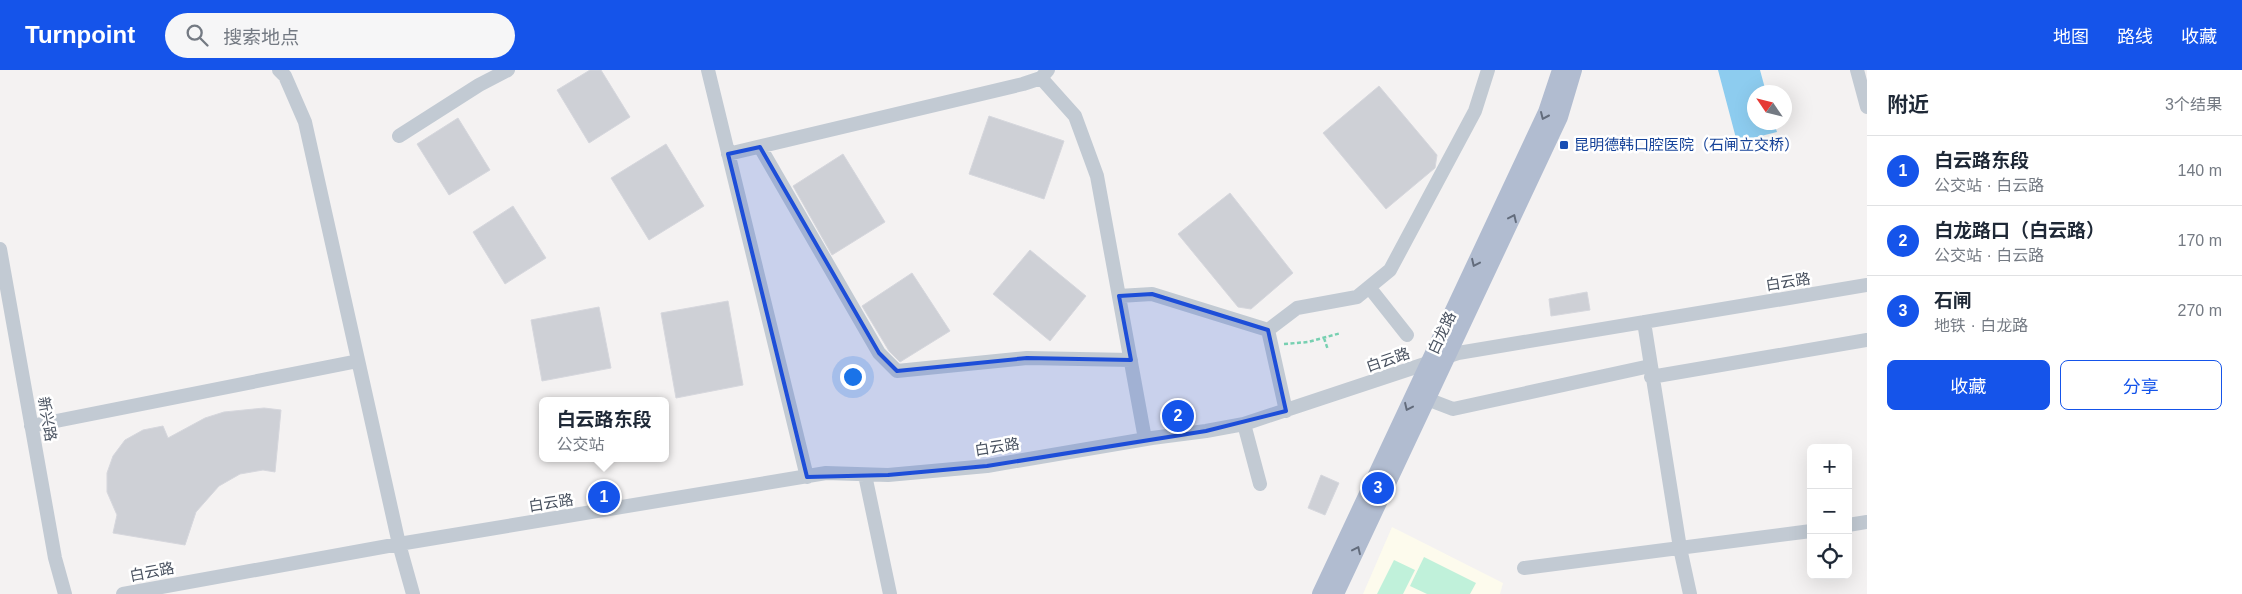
<!DOCTYPE html>
<html lang="zh">
<head>
<meta charset="utf-8">
<style>
	:root { --surface:#fff; --page:#f6f6f7; --text:#1f2937; --muted:#747a83; --line:#e0e1e3; --accent:#1554ea }
	body { margin:0; font-family:Arial,"Noto Sans SC",sans-serif; background:var(--page); color:var(--text) }
	.controls { position:absolute; right:15px; bottom:15px; display:grid; overflow:hidden; border-radius:8px; box-shadow:0 5px 20px #0002 }
	.controls button { width:45px; height:45px; display:grid; place-items:center; padding:0; border:0; border-bottom:1px solid var(--line); background:var(--surface); color:var(--text); font:25px sans-serif }
	.compass { position:absolute; left:1747px; top:15px; width:45px; height:45px; border-radius:50%; background:var(--surface); box-shadow:0 5px 20px #0002; rotate:305deg }
	.you { position:absolute; left:852px; top:306px; width:18px; height:18px; margin:-12px; border:4px solid #fff; border-radius:50%; background:#1a73e8; box-shadow:0 0 0 8px #1a73e833 }
	.badge { display:grid; place-items:center; width:32px; height:32px; border-radius:50%; background:var(--accent); color:#fff; font-size:16px; font-weight:700 }
	.pin { position:absolute; translate:-50% -50%; border:2px solid #fff; box-shadow:0 1px 5px #0006 }
	.popup { position:absolute; left:539px; top:327px; width:130px; height:65px; box-sizing:border-box; display:grid; place-content:center; border-radius:8px; background:var(--surface); filter:drop-shadow(0 1px 4px #0005); font-size:16px; white-space:nowrap; color:var(--muted) }
	.popup b { font-size:19px; color:var(--text) }
	.popup::after { content:''; position:absolute; left:50%; top:100%; margin-left:-10px; border:10px solid transparent; border-top-color:var(--surface) }
	.list { margin:0; padding:0; list-style:none }
	h2 { display:flex; justify-content:space-between; align-items:center; height:65px; margin:0; padding:0 20px; font-size:21px }
	h2 small { font-size:16px; font-weight:400; color:var(--muted) }
	.list li { display:grid; grid-template-columns:32px 1fr auto; gap:15px; align-items:center; box-sizing:border-box; height:70px; padding:0 20px; border-top:1px solid var(--line) }
	.list b { display:block; font-size:19px; white-space:nowrap }
	.list p { margin:0; font-size:16px; white-space:nowrap; color:var(--muted) }
	.list em { font-size:16px; font-style:normal; color:var(--muted) }
	.actions { display:flex; gap:10px; padding:15px 20px }
	.actions a { flex:1; padding:11px 0; border:1px solid var(--accent); border-radius:8px; text-align:center; font-size:18px; color:var(--accent) }
	.actions .main { background:var(--accent); color:#fff }
	.icon { flex:none; width:28px; height:28px; fill:none; stroke:currentColor; stroke-width:2; stroke-linecap:round; stroke-linejoin:round }
	.map { position:relative; flex:none; width:1867px; height:524px; overflow:hidden }
	header { display:flex; align-items:center; gap:30px; box-sizing:border-box; height:70px; padding:0 25px; background:var(--accent); color:#fff }
	header strong { font-size:24px }
	nav { display:flex; gap:28px; margin-inline-start:auto; font-size:18px }
	.search { width:350px; height:45px; background:var(--page); display:flex; align-items:center; gap:12px; box-sizing:border-box; padding:0 18px; border-radius:28px; color:var(--muted); font-size:19px }
	main { display:flex }
	aside { flex:1; background:var(--surface) }
	.map>svg:first-child { display:block }
	.commercial { fill:#fdfbed }
	.green { fill:#c0f1da }
	.water { fill:#8dccef }
	.building { fill:#ced0d6; stroke:#d6d7dd }
	.lines { fill:none; stroke-linecap:round; stroke-linejoin:round }
	.path { stroke:#77d0b1; stroke-width:2.5; stroke-dasharray:4 2.5; stroke-linecap:butt }
	.minor { stroke:#c2cad3; stroke-width:14 }
	.major { stroke:#b1bcd0; stroke-width:16 }
	.oneway { stroke:#636c7c }
	.marked { fill:#1d4ed8; fill-opacity:0.2; stroke:#1d4ed8; stroke-width:4; stroke-linejoin:round }
	.transit-dot { fill:#1a4fb4; stroke:#fff; stroke-width:2 }
	.labels { text-anchor:middle; stroke-width:5; stroke-linejoin:round; paint-order:stroke }
	.transit-label { font-size:15px; fill:#164399; stroke:#fff; text-anchor:start }
	.street-label { font-size:15px; fill:#495260; stroke:#fff }
</style>
</head>
<body>
<header>
<strong>Turnpoint</strong>
<div class="search"><svg class="icon" aria-label="search" viewBox="0 0 24 24"><circle cx="10" cy="10" r="6"/><path d="M15 15l6 6"/></svg>搜索地点</div>
<nav><a>地图</a><a>路线</a><a>收藏</a></nav>
</header>
<main>
<div class="map">
<svg width="1867" height="524" viewBox="0 0 1867 524">
	<rect width="100%" height="100%" fill="#f4f2f2"/>
	<path class="commercial" d="M 1392,457 L 1503,513 L 1500,524 L 1363,524 Z"/>
	<path class="green" d="M 1424,487 L 1476,513 L 1470,524 L 1427,524 L 1410,516 Z
		M 1394,490 L 1415,500 L 1403,524 L 1377,524 Z"/>
	<path class="water" d="M 1718,0 L 1760,0 L 1766,22 L 1754,22 L 1754,52 L 1774,53 L 1777,62 L 1737,72 Z"/>
	<path class="building" d="M 590,0 L 601,0 L 630,47 L 589,73 L 557,20 Z
		M 1379,16 L 1437,85 L 1435,98 L 1386,139 L 1323,63 Z
		M 989,46 L 1064,71 L 1044,129 L 969,104 Z
		M 458,48 L 490,100 L 449,125 L 417,74 Z
		M 666,74 L 704,136 L 649,170 L 611,108 Z
		M 843,84 L 885,152 L 832,185 L 793,116 Z
		M 1230,123 L 1293,203 L 1251,239 L 1238,237 L 1178,164 Z
		M 513,136 L 546,188 L 505,214 L 473,162 Z
		M 1030,180 L 1086,226 L 1050,271 L 993,224 Z
		M 912,203 L 950,261 L 900,292 L 889,281 L 862,236 Z
		M 1587,222 L 1590,240 L 1551,246 L 1549,229 Z
		M 728,231 L 743,315 L 676,328 L 661,243 Z
		M 599,237 L 611,298 L 542,311 L 531,250 Z
		M 264,338 L 281,340 L 275,402 L 263,400 L 240,404 L 219,416 L 196,442 L 185,475 L 113,463 L 117,445 L 107,422 L 107,403 L 113,386 L 125,370 L 143,360 L 163,356 L 168,368 L 205,348 L 224,342 Z
		M 1321,405 L 1339,413 L 1325,445 L 1308,438 Z"/>
	<g class="lines">
		<path class="path" d="M 1324,268 L 1328,280
			M 1284,274 L 1308,272 L 1341,263"/>
		<path class="minor" d="M 279,0 L 285,6 L 305,52 L 399,474 L 413,524
			M 708,0 L 807,407
			M 1857,0 L 1867,37
			M 1041,8 L 1075,46 L 1097,106 L 1145,369
			M 399,66 L 479,15 L 508,0
			M 760,77 L 879,283 L 897,301 L 1027,288 L 1131,290
			M 728,84 L 1023,14 L 1041,8 L 1048,0
			M 0,179 L 55,488 L 65,524
			M 1369,217 L 1407,265
			M 1119,226 L 1152,224 L 1268,260 L 1297,238 L 1357,227 L 1390,200 L 1475,41 L 1488,0
			M 1644,252 L 1680,478 L 1690,524
			M 1268,260 L 1286,341
			M 1651,307 L 1867,270
			M 1427,329 L 1453,339 L 1650,296
			M 1244,354 L 1260,414
			M 31,356 L 358,291
			M 865,405 L 890,524
			M 1848,455 L 1867,452
			M 1524,498 L 1811,461
			M 123,524 L 399,474 L 826,403 L 888,405 L 987,396 L 1152,368 L 1206,361 L 1244,354 L 1458,283 L 1867,215"/>
		<path class="major" d="M 1320,524 L 1546,42 L 1560,0
			M 1336,524 L 1560,47 L 1574,0"/>
	</g>
	<defs><path id="oneway-chevron" d="M-2-3.5L2.5 0L-2 3.5" fill="none" stroke-width="1.6" stroke-linecap="round" stroke-linejoin="round" transform="scale(1.25)"/></defs>
	<g class="oneway">
		<use href="#oneway-chevron" transform="translate(1544 46) rotate(114)"/>
		<use href="#oneway-chevron" transform="translate(1513 148) rotate(-65)"/>
		<use href="#oneway-chevron" transform="translate(1475 193) rotate(115)"/>
		<use href="#oneway-chevron" transform="translate(1408 337) rotate(115)"/>
		<use href="#oneway-chevron" transform="translate(1357 480) rotate(-65)"/>
	</g>
	<path class="marked" d="M 760,77 L 879,283 L 897,301 L 1027,288 L 1131,290 L 1119,226 L 1152,224 L 1268,260 L 1286,341 L 1206,361 L 987,396 L 888,405 L 807,407 L 728,84 Z"/>
	<rect class="transit-dot" x="1559" y="70" width="10" height="10" rx="2.5"/>
	<g class="labels">
		<g class="transit-label">
			<text x="1574" y="80">昆明德韩口腔医院（石闸立交桥）</text>
		</g>
		<g class="street-label">
			<text transform="translate(1788 212) rotate(-9)" y="5">白云路</text>
			<text transform="translate(1442 263) rotate(-65)" y="5">白龙路</text>
			<text transform="translate(1388 290) rotate(-19)" y="5">白云路</text>
			<text transform="translate(47 349) rotate(80)" y="5">新兴路</text>
			<text transform="translate(997 377) rotate(-9)" y="5">白云路</text>
			<text transform="translate(551 433) rotate(-9)" y="5">白云路</text>
			<text transform="translate(152 502) rotate(-11)" y="5">白云路</text>
		</g>
	</g>
</svg>
<div class="controls">
<button>+</button>
<button>−</button>
<button><svg class="icon" aria-label="locate" viewBox="0 0 24 24"><circle cx="12" cy="12" r="6"/><path d="M12 2v4M12 18v4M2 12h4M18 12h4"/></svg></button>
</div>
<svg class="compass" viewBox="-18 -18 36 36"><path d="M0-13l5 13h-10z" fill="#e53935"/><path d="M0 13l5-13h-10z" fill="#747a83"/></svg>
<div class="you"></div>
<div class="pin badge" style="left:604px;top:427px">1</div>
<div class="popup"><b>白云路东段</b>公交站</div>
<div class="pin badge" style="left:1178px;top:346px">2</div>
<div class="pin badge" style="left:1378px;top:418px">3</div>
</div>
<aside>
<h2>附近<small>3个结果</small></h2>
<ul class="list">
<li><span class="badge">1</span><div><b>白云路东段</b><p>公交站 · 白云路</p></div><em>140 m</em></li>
<li><span class="badge">2</span><div><b>白龙路口（白云路）</b><p>公交站 · 白云路</p></div><em>170 m</em></li>
<li><span class="badge">3</span><div><b>石闸</b><p>地铁 · 白龙路</p></div><em>270 m</em></li>
</ul>
<div class="actions"><a class="main">收藏</a><a>分享</a></div>
</aside>
</main>
</body>
</html>
